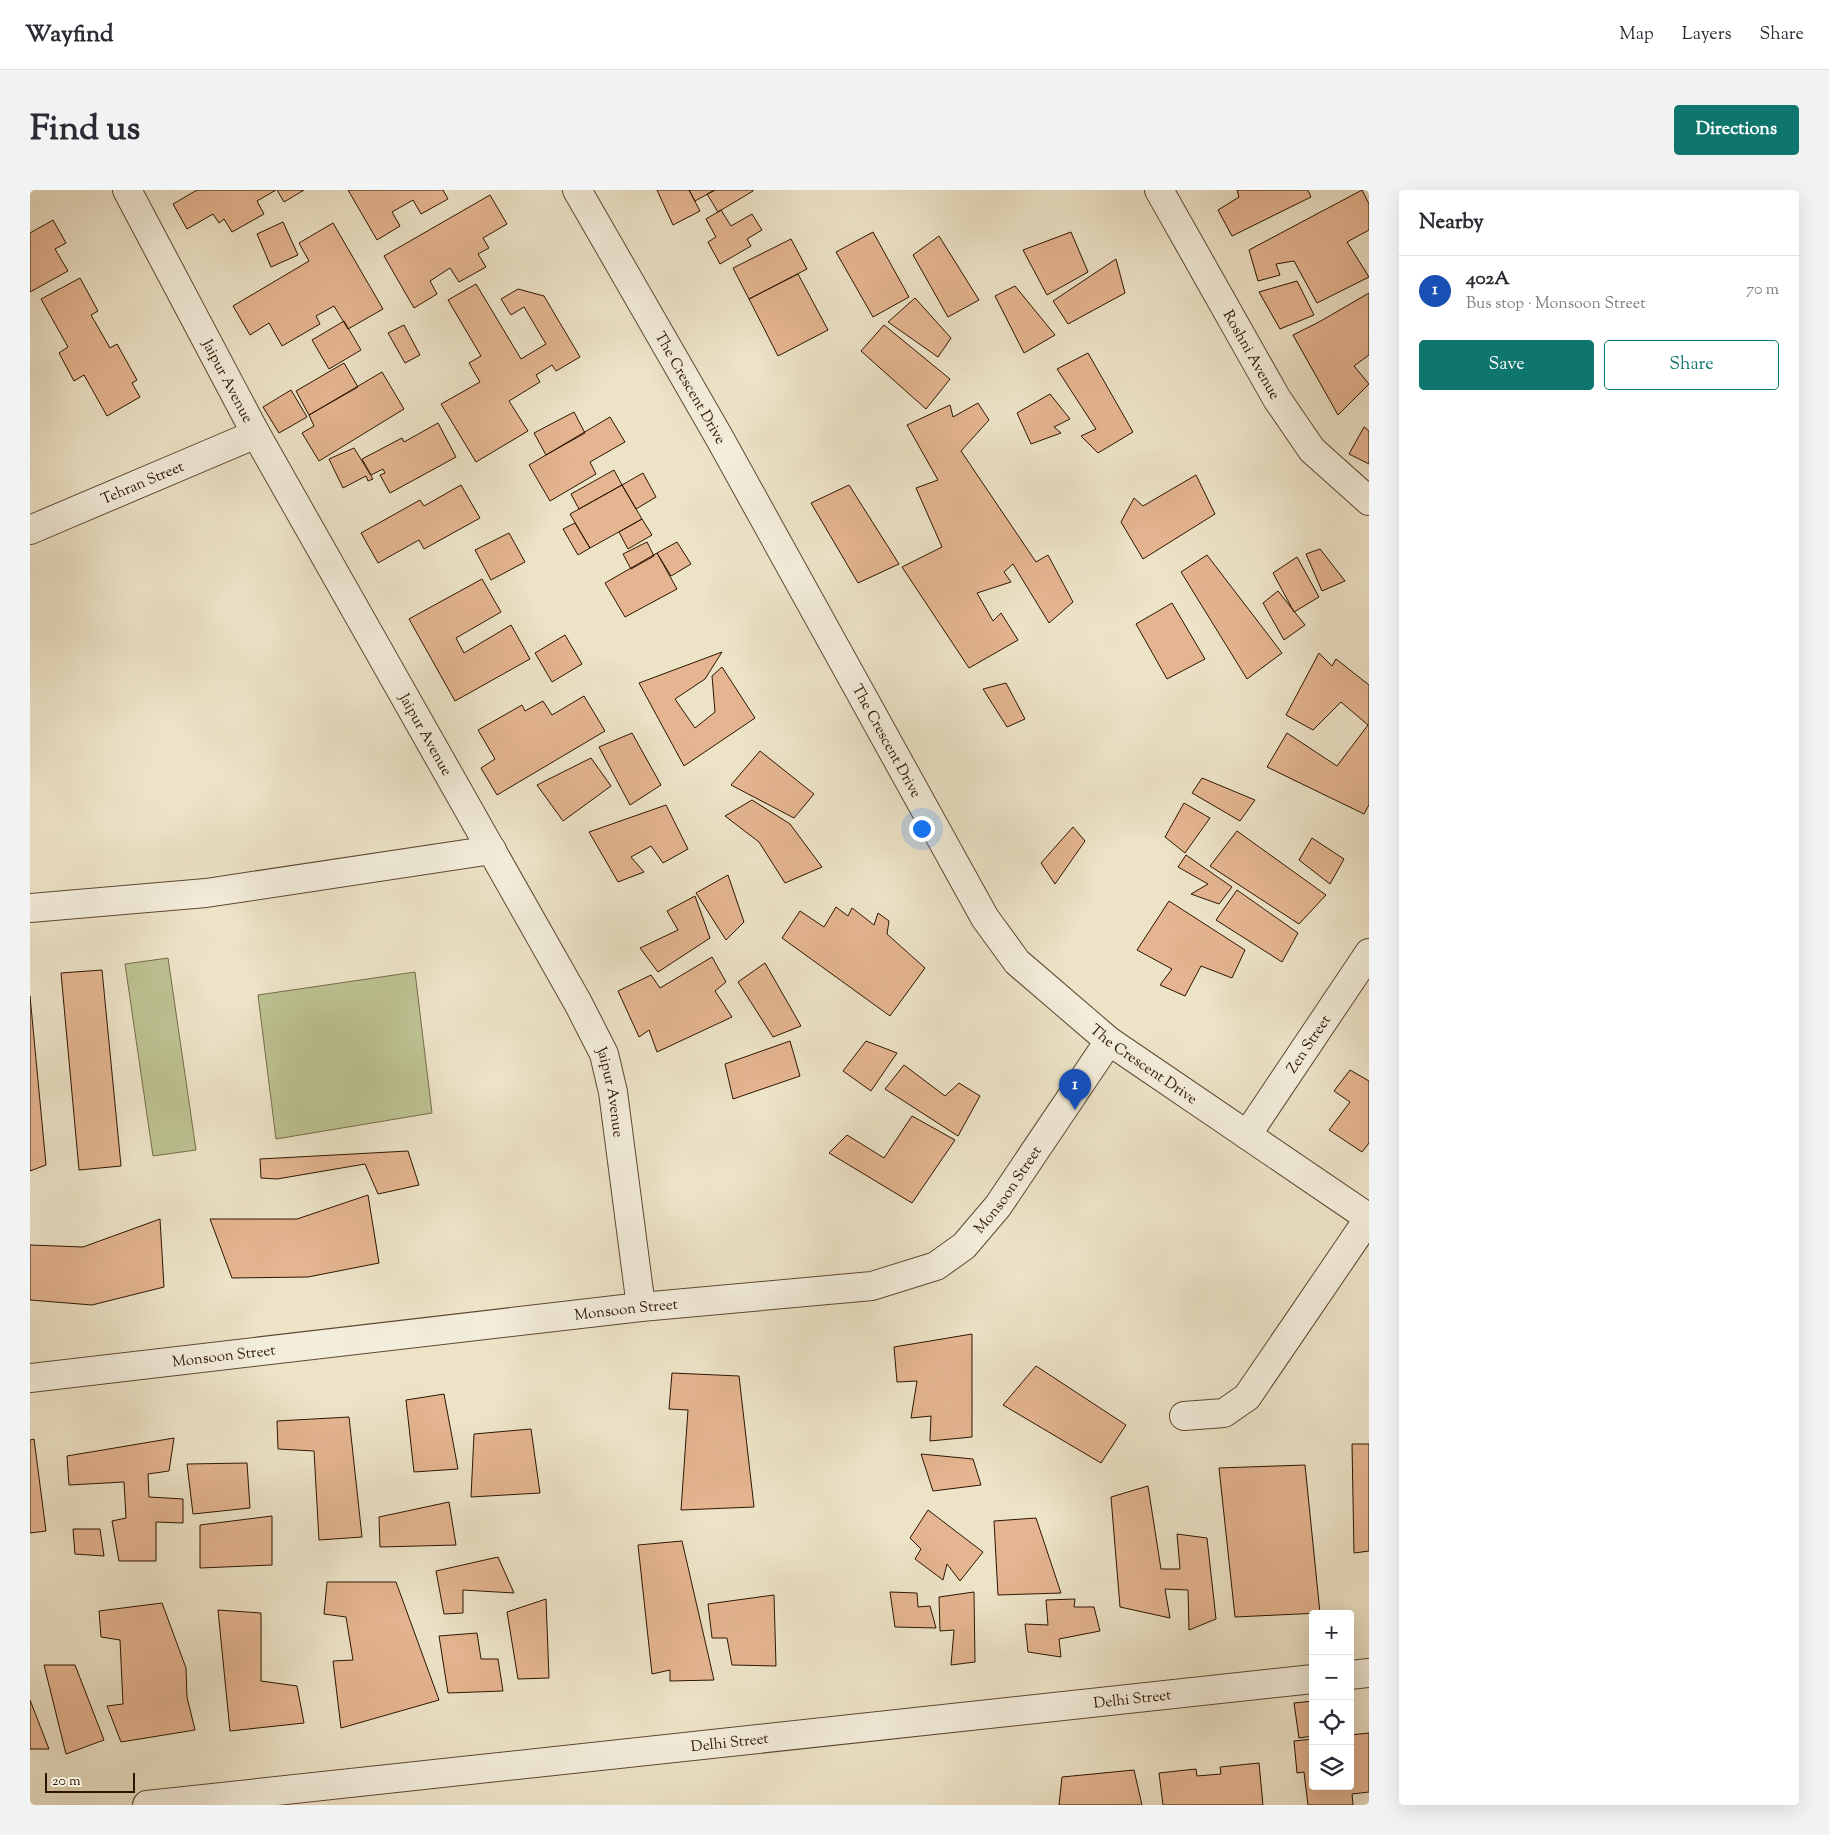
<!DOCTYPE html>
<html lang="en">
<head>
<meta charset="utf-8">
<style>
	:root { --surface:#fff; --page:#f2f2f3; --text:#2b2b33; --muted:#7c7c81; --line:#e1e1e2; --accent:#0f766e }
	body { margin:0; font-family:"Sorts Mill Goudy",serif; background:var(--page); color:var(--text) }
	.controls { position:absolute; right:15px; bottom:15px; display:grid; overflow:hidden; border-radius:5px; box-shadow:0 5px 20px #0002 }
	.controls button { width:45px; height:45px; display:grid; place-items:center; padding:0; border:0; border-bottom:1px solid var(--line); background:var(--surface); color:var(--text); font:25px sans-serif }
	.scale { position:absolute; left:15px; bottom:12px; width:90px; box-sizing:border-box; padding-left:5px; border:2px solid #2d1500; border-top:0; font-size:14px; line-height:18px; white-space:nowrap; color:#2d1500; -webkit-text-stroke:4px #f3eddb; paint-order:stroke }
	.you { position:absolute; left:891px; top:638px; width:18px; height:18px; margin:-12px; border:4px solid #fff; border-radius:50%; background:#1a73e8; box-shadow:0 0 0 8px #1a73e833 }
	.badge { display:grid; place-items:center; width:32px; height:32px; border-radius:50%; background:var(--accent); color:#fff; font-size:16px; font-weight:700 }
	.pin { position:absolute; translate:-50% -41px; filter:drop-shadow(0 1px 2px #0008) }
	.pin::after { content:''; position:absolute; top:26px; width:18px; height:15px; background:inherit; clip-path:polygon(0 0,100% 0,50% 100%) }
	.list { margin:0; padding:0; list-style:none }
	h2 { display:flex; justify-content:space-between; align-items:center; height:65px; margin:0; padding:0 20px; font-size:21px }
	h2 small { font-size:16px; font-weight:400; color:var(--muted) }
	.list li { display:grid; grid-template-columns:32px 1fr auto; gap:15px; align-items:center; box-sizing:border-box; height:70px; padding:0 20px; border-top:1px solid var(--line) }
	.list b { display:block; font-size:19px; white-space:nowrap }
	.list p { margin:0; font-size:16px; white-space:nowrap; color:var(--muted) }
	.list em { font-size:16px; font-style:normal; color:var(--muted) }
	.actions { display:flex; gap:10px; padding:15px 20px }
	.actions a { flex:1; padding:11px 0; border:1px solid var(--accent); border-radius:5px; text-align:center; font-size:18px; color:var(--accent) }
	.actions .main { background:var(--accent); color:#fff }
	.icon { flex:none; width:28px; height:28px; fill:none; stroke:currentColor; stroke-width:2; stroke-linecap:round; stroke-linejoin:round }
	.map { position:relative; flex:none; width:1339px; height:1615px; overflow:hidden; border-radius:5px }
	header { display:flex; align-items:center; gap:30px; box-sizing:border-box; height:70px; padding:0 25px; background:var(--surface); border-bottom:1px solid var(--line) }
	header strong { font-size:24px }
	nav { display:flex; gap:28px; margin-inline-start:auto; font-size:18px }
	.intro { display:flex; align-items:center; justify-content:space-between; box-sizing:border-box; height:120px; padding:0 30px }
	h1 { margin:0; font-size:35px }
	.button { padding:12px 22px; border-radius:5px; background:var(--accent); color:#fff; font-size:18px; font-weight:700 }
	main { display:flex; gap:30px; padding:0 30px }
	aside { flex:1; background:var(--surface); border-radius:5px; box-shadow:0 5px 20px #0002 }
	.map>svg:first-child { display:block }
	.green { fill:#bdc292; stroke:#756c49 }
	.building { fill:#e4b590; stroke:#2d1500 }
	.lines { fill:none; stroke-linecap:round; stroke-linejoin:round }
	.minor-casing { stroke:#5d4832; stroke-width:30 }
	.minor { stroke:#f3eddb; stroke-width:28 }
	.labels { text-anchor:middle; stroke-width:4; stroke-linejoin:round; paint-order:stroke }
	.street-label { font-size:15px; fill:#2d1500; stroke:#f3eddb }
</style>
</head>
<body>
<header>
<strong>Wayfind</strong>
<nav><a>Map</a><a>Layers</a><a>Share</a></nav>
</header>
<div class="intro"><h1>Find us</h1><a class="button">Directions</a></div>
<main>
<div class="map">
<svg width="1339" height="1615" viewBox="0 0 1339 1615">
	<rect width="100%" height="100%" fill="#ede3c7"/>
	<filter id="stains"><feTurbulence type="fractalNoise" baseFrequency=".004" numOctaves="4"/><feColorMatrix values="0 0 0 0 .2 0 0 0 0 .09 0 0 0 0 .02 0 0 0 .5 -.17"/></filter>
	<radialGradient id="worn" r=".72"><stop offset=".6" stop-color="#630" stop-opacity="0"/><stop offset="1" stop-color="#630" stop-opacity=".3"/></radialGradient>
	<path class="green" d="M 138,768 L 166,960 L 123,966 L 95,774 Z
		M 385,782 L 402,923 L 246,949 L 228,805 Z"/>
	<path class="building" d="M 167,0 L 246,0 L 227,11 L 234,24 L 202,42 L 194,29 L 189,33 L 183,24 L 157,39 L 143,14 Z
		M 247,0 L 274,0 L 254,12 Z
		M 318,0 L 413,0 L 418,9 L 391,24 L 383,10 L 362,22 L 370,36 L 347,50 Z
		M 627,0 L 659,0 L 670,21 L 643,35 Z
		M 659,0 L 685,0 L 665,11 Z
		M 685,0 L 723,0 L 723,1 L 688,22 L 677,4 Z
		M 1207,0 L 1278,0 L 1281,7 L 1202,46 L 1188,20 L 1209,7 Z
		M 1332,0 L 1339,14 L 1339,40 L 1317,52 L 1339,87 L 1287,113 L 1264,71 L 1246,74 L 1250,85 L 1228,91 L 1219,60 Z
		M 460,5 L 477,34 L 453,48 L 459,58 L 448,64 L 456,77 L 429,92 L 420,78 L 400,91 L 407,104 L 384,118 L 354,66 Z
		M 691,20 L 701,36 L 722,24 L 732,40 L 717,49 L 721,56 L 690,74 L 678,52 L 686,47 L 676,29 Z
		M 23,30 L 36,53 L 25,59 L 38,81 L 0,102 L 0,43 Z
		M 253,32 L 268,65 L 241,77 L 227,44 Z
		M 303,33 L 353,119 L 318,139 L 304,116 L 286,126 L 290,134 L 252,156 L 239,133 L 220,145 L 203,116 L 279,71 L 269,53 Z
		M 843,42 L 879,107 L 843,127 L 806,62 Z
		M 1041,42 L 1058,82 L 1017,105 L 993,60 Z
		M 909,46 L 949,110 L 918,127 L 883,65 Z
		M 761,49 L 777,79 L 719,109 L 703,78 Z
		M 1086,69 L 1095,103 L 1038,134 L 1023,111 Z
		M 768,84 L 798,140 L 748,166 L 719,109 Z
		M 50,88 L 68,121 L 61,125 L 80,158 L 87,154 L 107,190 L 102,193 L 110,207 L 77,226 L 54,185 L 44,191 L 29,163 L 38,157 L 11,109 Z
		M 1267,91 L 1284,125 L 1250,139 L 1229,102 Z
		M 446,94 L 491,169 L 516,154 L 494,117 L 481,125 L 471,109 L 488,99 L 514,106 L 550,167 L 526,181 L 522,175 L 506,185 L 510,192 L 479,211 L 498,241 L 446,272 L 411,214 L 450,192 L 439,173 L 451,166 L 418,110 Z
		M 985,96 L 1025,145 L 994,163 L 965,106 Z
		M 1339,103 L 1339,165 L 1324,176 L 1339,194 L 1308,225 L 1263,145 L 1289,132 Z
		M 885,108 L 921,148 L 908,167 L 858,132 Z
		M 314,131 L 331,160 L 299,179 L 282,150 Z
		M 374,135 L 390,165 L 375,173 L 358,143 Z
		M 854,135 L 920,189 L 896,219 L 831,161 Z
		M 1058,163 L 1103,242 L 1068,263 L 1051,246 L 1066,239 L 1027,179 Z
		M 314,173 L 328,197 L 279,225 L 266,201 Z
		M 352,182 L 374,219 L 289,271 L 272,243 L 284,236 L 279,225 Z
		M 261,200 L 277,227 L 249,243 L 233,217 Z
		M 1020,204 L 1040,229 L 1024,237 L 1031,243 L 1001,254 L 987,223 Z
		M 948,213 L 959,230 L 931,261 L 1006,372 L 1018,365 L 1043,412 L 1019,433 L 983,374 L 974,382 L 981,392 L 947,403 L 963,431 L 971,423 L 988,450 L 939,478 L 872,377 L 912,357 L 886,298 L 908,290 L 877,235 L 920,215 L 923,227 Z
		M 544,222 L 555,243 L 516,265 L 504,243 Z
		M 580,227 L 595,252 L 560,272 L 566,284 L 520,311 L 499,275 Z
		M 408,233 L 426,267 L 360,303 L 350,285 L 355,283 L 353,279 L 341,285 L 332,269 L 372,248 L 374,252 Z
		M 1334,237 L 1339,241 L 1339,274 L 1319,264 Z
		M 324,258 L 343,289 L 338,291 L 336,286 L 313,298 L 299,269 Z
		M 584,280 L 592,295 L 549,319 L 541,304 Z
		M 613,283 L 626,307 L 606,319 L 592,295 Z
		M 1166,285 L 1185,324 L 1113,369 L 1091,332 L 1104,308 L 1113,316 Z
		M 431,295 L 450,328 L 394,359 L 389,350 L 348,373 L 331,343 L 390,310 L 394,316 Z
		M 592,295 L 612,329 L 560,358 L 540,324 Z
		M 819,295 L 869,374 L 828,393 L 781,313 Z
		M 612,329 L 622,345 L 598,359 L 589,342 Z
		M 545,333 L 560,358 L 548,365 L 533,339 Z
		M 479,343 L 495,372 L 461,390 L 445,360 Z
		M 617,352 L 624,366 L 601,379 L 593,364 Z
		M 647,352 L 661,374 L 641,386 L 627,363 Z
		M 1290,359 L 1315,391 L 1292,401 L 1276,364 Z
		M 627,363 L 647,399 L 595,427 L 575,393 Z
		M 1177,365 L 1252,463 L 1217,489 L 1151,382 Z
		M 1267,367 L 1289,407 L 1264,422 L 1243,383 Z
		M 452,389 L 471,422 L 426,448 L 434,463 L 481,435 L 500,469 L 425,511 L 379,429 Z
		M 1248,401 L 1275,435 L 1254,450 L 1233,413 Z
		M 1142,413 L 1175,469 L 1137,489 L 1106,434 Z
		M 535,445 L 552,474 L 522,492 L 505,463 Z
		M 692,462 L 675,489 L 645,509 L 665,538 L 685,522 L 682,486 L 692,477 L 725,528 L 654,576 L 609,493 Z
		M 1289,463 L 1302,476 L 1306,469 L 1339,495 L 1339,615 L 1334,624 L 1237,577 L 1257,543 L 1307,576 L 1338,535 L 1311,512 L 1283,540 L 1256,525 Z
		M 976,493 L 995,529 L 977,537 L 953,499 Z
		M 554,506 L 575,541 L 467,605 L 451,578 L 465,569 L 448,540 L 492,515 L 495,521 L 513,511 L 522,525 Z
		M 602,543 L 631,595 L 600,615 L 569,557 Z
		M 730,561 L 784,604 L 764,628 L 701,595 Z
		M 561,568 L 581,596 L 533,631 L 507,595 Z
		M 1172,588 L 1225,610 L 1210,631 L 1162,603 Z
		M 722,610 L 760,634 L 792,677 L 755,693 L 729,652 L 695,626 Z
		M 1154,613 L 1180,628 L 1155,663 L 1135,647 Z
		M 636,615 L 658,659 L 633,673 L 621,656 L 601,667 L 614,682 L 588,692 L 559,642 Z
		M 1043,637 L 1055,651 L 1025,694 L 1011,673 Z
		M 1207,641 L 1296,705 L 1269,734 L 1180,676 Z
		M 1282,648 L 1314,669 L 1300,694 L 1269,670 Z
		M 1156,665 L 1202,697 L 1189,714 L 1161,704 L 1178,694 L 1148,677 Z
		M 698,685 L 714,732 L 696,750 L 666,703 Z
		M 1207,700 L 1268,743 L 1252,772 L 1186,730 Z
		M 665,706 L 680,748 L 628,782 L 610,758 L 648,740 L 637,721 Z
		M 1139,711 L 1215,760 L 1202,788 L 1171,776 L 1155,806 L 1130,795 L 1142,779 L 1107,760 Z
		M 806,717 L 818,726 L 822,718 L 844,735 L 848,723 L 859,731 L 857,744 L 895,778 L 860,826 L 752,748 L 770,721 L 794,737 Z
		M 682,767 L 696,792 L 685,801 L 702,827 L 627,862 L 619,840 L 609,847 L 588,801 L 621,785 L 630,798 Z
		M 735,773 L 771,836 L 743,847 L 708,792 Z
		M 72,780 L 91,976 L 49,980 L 31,783 Z
		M 0,806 L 16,975 L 0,981 Z
		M 760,851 L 770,886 L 703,909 L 695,874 Z
		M 836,851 L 867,863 L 841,901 L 813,881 Z
		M 874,875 L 915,906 L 929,893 L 950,906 L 928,946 L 855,899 Z
		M 1320,880 L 1339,891 L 1339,953 L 1332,962 L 1299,940 L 1320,912 L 1304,901 Z
		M 882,926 L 925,950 L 882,1013 L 799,963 L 817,945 L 854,968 Z
		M 378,961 L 389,995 L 348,1004 L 335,974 L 247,989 L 231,988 L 230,969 Z
		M 338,1005 L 349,1073 L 278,1087 L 202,1088 L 180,1029 L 267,1029 Z
		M 130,1029 L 134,1097 L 62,1115 L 0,1110 L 0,1055 L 53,1057 Z
		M 942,1144 L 942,1247 L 900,1251 L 901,1226 L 881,1228 L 887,1191 L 867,1192 L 864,1157 Z
		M 1006,1176 L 1096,1235 L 1071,1273 L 973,1215 Z
		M 642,1183 L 709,1186 L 724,1317 L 651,1320 L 658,1220 L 639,1219 Z
		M 414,1204 L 428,1279 L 384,1282 L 376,1210 Z
		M 319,1227 L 332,1347 L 289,1350 L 284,1261 L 248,1259 L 247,1231 Z
		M 501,1239 L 510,1303 L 441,1307 L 444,1244 Z
		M 144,1248 L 139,1281 L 118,1284 L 119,1307 L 153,1309 L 153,1333 L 126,1332 L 126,1371 L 89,1371 L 82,1331 L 96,1328 L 94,1292 L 39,1295 L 37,1266 Z
		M 4,1249 L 16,1341 L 0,1343 L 0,1250 Z
		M 1322,1254 L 1339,1254 L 1339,1361 L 1324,1363 Z
		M 891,1264 L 943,1269 L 951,1295 L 903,1301 Z
		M 217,1273 L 220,1318 L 163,1324 L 157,1274 Z
		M 1275,1275 L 1290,1423 L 1205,1427 L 1189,1278 Z
		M 1118,1296 L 1131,1379 L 1150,1379 L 1147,1344 L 1177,1348 L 1186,1429 L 1159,1440 L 1158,1400 L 1135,1399 L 1140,1428 L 1090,1417 L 1081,1307 Z
		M 419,1312 L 426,1355 L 350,1357 L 349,1327 Z
		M 898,1320 L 953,1362 L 930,1391 L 917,1374 L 913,1390 L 885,1369 L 891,1359 L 880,1348 Z
		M 242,1326 L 242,1375 L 170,1378 L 170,1335 Z
		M 1006,1328 L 1031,1403 L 968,1405 L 964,1331 Z
		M 43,1339 L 70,1339 L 74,1366 L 45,1364 Z
		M 652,1351 L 684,1490 L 640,1491 L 640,1480 L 622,1484 L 608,1355 Z
		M 468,1367 L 484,1403 L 433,1400 L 433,1423 L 414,1424 L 406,1381 Z
		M 297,1392 L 366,1392 L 409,1510 L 311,1538 L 303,1471 L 323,1470 L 316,1427 L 294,1424 Z
		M 860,1402 L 887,1403 L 888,1417 L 900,1416 L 906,1438 L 865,1437 Z
		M 944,1402 L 945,1472 L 921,1475 L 924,1440 L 910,1441 L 909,1407 Z
		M 744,1405 L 746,1476 L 702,1475 L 697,1448 L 682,1448 L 678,1414 Z
		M 516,1409 L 519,1488 L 488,1489 L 477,1422 Z
		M 1045,1409 L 1044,1417 L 1064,1417 L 1070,1441 L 1029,1449 L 1031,1467 L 998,1462 L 995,1434 L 1018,1435 L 1016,1410 Z
		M 132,1413 L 156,1478 L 157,1507 L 165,1540 L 91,1552 L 77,1516 L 93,1514 L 90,1450 L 71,1447 L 69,1421 Z
		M 188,1420 L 231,1423 L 231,1491 L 267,1496 L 274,1533 L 200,1541 Z
		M 447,1443 L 451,1469 L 468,1469 L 473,1501 L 418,1503 L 409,1446 Z
		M 14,1475 L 45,1475 L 74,1550 L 36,1564 Z
		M 0,1510 L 19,1559 L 0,1559 Z
		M 1283,1511 L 1283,1546 L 1269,1548 L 1264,1513 Z
		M 1339,1543 L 1339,1602 L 1322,1604 L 1323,1615 L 1278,1615 L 1274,1582 L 1267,1583 L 1264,1551 L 1283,1549 L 1283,1596 L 1320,1596 L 1320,1545 Z
		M 1229,1573 L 1233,1615 L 1133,1615 L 1129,1583 L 1166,1579 L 1167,1586 L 1191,1584 L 1190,1577 Z
		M 1104,1580 L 1112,1615 L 1029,1615 L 1032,1587 Z"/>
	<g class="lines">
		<defs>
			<g id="minor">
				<path id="s1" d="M 97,0 L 226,244 L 548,813 L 574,864 L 583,902 L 611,1117"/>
				<path id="s2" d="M 547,0 L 689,247 L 955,728 L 987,772 L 1079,851 L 1339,1028"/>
				<path id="s3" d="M 1129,0 L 1247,209 L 1282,260 L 1339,311"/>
				<path id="s4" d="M 0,340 L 226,244"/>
				<path d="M 0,718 L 176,703 L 462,660"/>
				<path id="s5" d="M 1217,945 L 1339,763"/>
				<path id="s6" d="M 0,1188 L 611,1117 L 842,1096 L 906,1076 L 934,1056 L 968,1016 L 1079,851"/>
				<path d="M 1154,1226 L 1194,1223 L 1217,1207 L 1339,1028"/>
				<path d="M 1320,1485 L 1339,1483"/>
				<path id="s7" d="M 117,1615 L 1283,1489"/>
			</g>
		</defs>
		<use href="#minor" class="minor-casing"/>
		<use href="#minor" class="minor"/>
	</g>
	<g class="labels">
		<g class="street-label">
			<text dy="5" stroke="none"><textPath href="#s3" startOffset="189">Roshni Avenue</textPath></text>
			<text dy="5" stroke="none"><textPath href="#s1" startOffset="216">Jaipur Avenue</textPath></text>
			<text dy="5" stroke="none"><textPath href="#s2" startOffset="228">The Crescent Drive</textPath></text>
			<text dy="5" stroke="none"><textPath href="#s4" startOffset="122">Tehran Street</textPath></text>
			<text dy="5" stroke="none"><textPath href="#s1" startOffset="621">Jaipur Avenue</textPath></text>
			<text dy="5" stroke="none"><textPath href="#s2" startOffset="632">The Crescent Drive</textPath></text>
			<text dy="5" stroke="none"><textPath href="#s5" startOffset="110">Zen Street</textPath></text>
			<text dy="5" stroke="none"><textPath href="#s2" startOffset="1052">The Crescent Drive</textPath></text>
			<text dy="5" stroke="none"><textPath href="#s1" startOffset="1026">Jaipur Avenue</textPath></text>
			<text dy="5" stroke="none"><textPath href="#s6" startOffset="1020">Monsoon Street</textPath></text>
			<text dy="5" stroke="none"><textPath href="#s6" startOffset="600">Monsoon Street</textPath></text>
			<text dy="5" stroke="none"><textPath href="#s6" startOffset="195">Monsoon Street</textPath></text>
			<text dy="5" stroke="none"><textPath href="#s7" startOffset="991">Delhi Street</textPath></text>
			<text dy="5" stroke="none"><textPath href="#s7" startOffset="586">Delhi Street</textPath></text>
		</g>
	</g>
	<rect width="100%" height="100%" filter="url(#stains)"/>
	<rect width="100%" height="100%" fill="url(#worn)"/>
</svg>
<div class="controls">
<button>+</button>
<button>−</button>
<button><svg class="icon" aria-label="locate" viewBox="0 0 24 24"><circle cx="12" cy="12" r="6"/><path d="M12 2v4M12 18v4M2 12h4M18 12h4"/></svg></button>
<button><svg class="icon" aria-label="layers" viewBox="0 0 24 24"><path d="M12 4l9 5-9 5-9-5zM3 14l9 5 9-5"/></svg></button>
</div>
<div class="scale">20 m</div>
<div class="you"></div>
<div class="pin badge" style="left:1045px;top:920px;background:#1a4fb4">1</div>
</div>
<aside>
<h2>Nearby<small></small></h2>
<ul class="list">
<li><span class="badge" style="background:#1a4fb4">1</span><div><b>402A</b><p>Bus stop · Monsoon Street</p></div><em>70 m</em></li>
</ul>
<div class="actions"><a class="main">Save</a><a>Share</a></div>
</aside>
</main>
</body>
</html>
